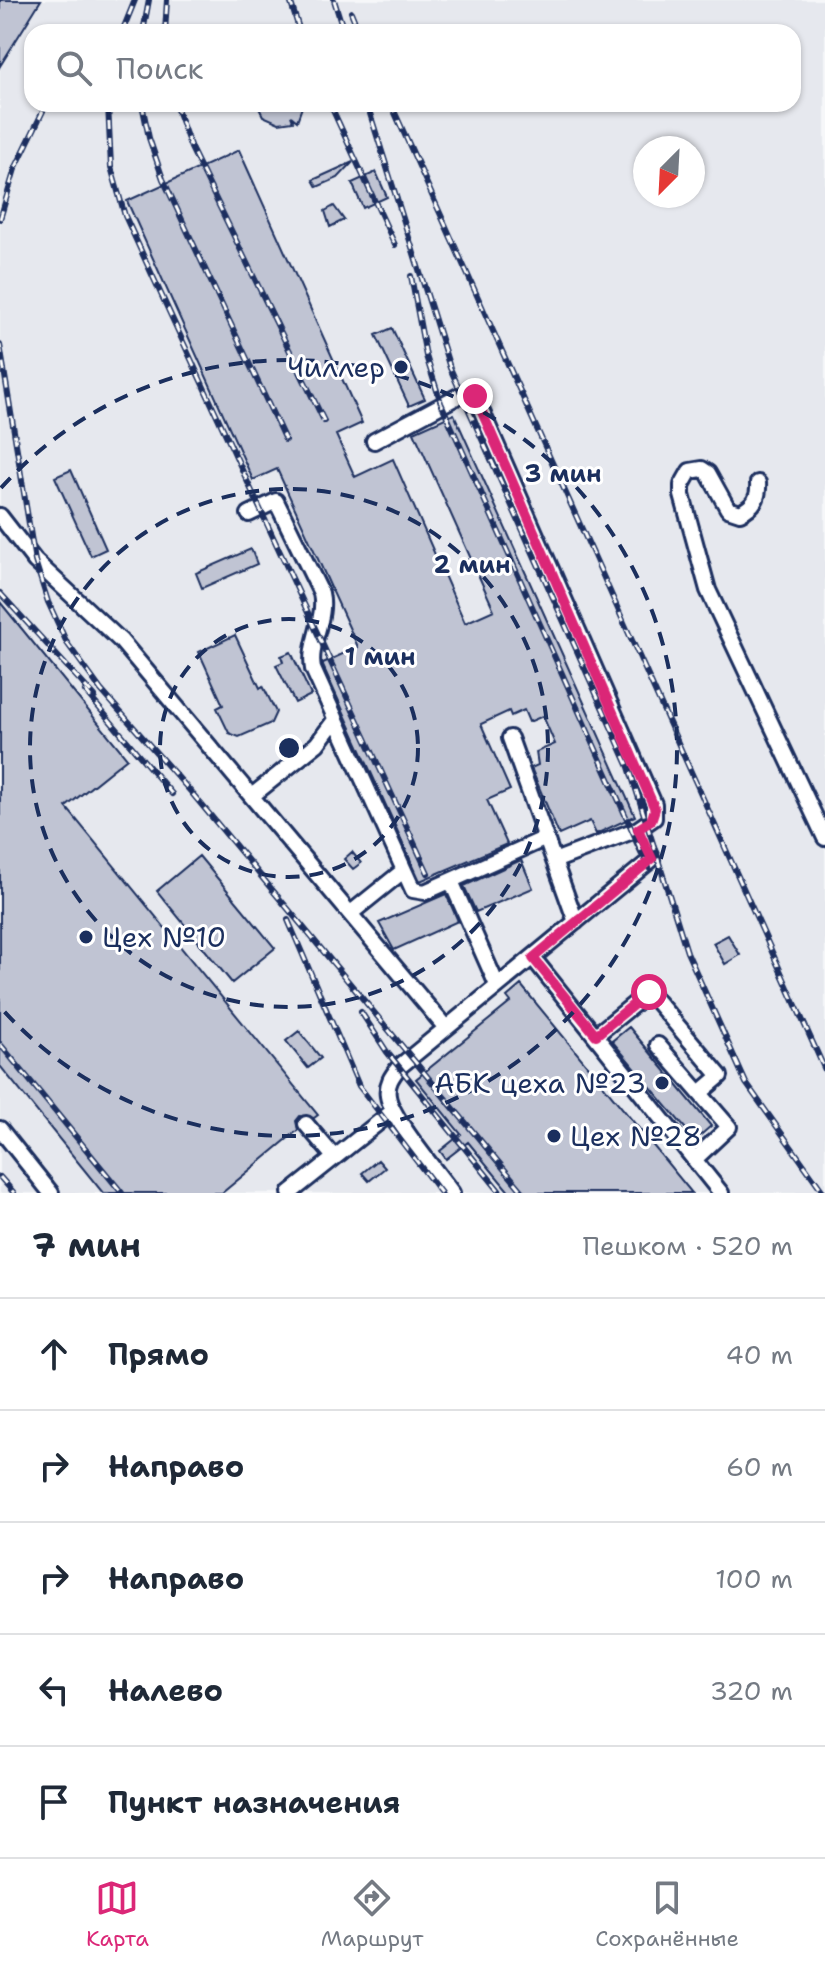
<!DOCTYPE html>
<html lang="ru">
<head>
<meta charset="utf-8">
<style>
	:root { --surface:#fff; --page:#f6f6f7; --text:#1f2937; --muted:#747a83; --line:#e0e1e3; --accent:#db2777 }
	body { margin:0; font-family:"Shantell Sans",sans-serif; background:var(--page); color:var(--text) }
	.compass { position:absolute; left:633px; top:136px; width:72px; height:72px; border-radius:50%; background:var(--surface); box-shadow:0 2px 6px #0004; rotate:204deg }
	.stop { position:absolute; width:24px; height:24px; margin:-18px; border:6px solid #db2777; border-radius:50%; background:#fff }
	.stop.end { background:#db2777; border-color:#fff; box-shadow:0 2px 8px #0008 }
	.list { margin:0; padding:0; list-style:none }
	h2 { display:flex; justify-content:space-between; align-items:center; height:104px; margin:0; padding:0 32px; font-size:34px }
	h2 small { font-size:26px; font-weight:400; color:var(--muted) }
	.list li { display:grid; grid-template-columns:52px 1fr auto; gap:24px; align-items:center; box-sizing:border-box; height:112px; padding:0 32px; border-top:2px solid var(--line) }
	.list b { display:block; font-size:30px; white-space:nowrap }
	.list em { font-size:26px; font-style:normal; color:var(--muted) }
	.icon { flex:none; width:44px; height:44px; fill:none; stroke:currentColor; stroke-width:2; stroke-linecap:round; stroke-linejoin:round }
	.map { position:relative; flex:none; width:825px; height:1193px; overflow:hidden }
	.search { position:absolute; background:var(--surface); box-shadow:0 2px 6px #0004; left:24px; right:24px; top:24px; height:88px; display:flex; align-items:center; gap:20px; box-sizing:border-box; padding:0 28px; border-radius:24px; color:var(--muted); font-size:30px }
	.sheet { height:664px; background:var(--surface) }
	nav { display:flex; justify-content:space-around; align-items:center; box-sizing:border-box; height:112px; border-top:2px solid var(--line); background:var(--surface); font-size:22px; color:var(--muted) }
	nav a { display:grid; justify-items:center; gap:4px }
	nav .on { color:var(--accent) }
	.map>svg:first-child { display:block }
	.built { fill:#e6e8ee; fill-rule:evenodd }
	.building { fill:#c0c4d3; stroke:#1b2f5e; stroke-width:2 }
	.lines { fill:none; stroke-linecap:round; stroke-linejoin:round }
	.minor-casing { stroke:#1b2f5e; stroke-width:20 }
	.minor { stroke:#fff; stroke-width:14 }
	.rail-casing { stroke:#1b2f5e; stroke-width:6 }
	.rail { stroke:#fff; stroke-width:3; stroke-dasharray:9; stroke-linecap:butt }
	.route { stroke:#db2777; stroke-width:10 }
	.ring { fill:none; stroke:#1b2f5e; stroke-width:4; stroke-dasharray:14 10 }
	.poi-dot { fill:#1b2f5e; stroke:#fff; stroke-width:3 }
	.labels { text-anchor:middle; stroke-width:6; stroke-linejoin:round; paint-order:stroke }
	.poi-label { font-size:28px; fill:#1b2f5e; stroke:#fff; text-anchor:end }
	.centre { fill:#1b2f5e; stroke:#fff; stroke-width:4 }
	.ring-label { font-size:24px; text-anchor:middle; font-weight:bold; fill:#1b2f5e; stroke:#fff; stroke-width:6; stroke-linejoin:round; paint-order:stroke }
</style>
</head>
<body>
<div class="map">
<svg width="825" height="1193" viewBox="0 0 825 1193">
	<rect width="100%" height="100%" fill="#f6f7f9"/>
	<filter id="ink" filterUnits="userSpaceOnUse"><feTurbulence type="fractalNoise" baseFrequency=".0125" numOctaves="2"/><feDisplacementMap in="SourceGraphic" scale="16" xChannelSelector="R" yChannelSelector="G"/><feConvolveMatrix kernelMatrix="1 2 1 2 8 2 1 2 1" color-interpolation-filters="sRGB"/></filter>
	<g filter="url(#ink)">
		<path class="built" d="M 0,0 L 825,0 L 825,1193 L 0,1193 ZM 32,32 L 793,32 L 793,104 L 32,104 ZM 645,148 L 693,148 L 693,196 L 645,196 Z"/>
		<path class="building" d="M 0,0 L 41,0 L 0,66 Z
			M 257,104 L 303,104 L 297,121 L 291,116 L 293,121 L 279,123 L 263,116 Z
			M 239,150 L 362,423 L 336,435 L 355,477 L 393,459 L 465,623 L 494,610 L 414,432 L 454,414 L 635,816 L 596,834 L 590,821 L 559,835 L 531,768 L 538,765 L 536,752 L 555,744 L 543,716 L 529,722 L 524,710 L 511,716 L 509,711 L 481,724 L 510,790 L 487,800 L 507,844 L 420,881 L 323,666 L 323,663 L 358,647 L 277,469 L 253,480 L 127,201 Z
			M 353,162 L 338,178 L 317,187 L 313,180 Z
			M 376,172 L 387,197 L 363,208 L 352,183 Z
			M 334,206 L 344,220 L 330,227 L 325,211 Z
			M 392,328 L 425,399 L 409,406 L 376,335 Z
			M 71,470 L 106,549 L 91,556 L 55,477 Z
			M 251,549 L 257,564 L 202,588 L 196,573 Z
			M 0,602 L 127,758 L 66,807 L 318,1115 L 314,1118 L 300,1116 L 296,1121 L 298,1130 L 222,1193 L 103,1193 L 0,1066 Z
			M 235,635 L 260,688 L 263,686 L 276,712 L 271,723 L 239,737 L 229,733 L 217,708 L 223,705 L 199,652 Z
			M 291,652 L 311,695 L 295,703 L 276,665 L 283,662 L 281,656 Z
			M 352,852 L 361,863 L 353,869 L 344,859 Z
			M 199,856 L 275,948 L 232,983 L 157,891 Z
			M 521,860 L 533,888 L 476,912 L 464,886 Z
			M 446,894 L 458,921 L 394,950 L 379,923 Z
			M 728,935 L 740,955 L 725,964 L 713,943 Z
			M 521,985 L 692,1193 L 510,1193 L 468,1142 L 446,1159 L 440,1151 L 461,1134 L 416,1079 L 511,1002 L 507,997 Z
			M 629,1027 L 711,1126 L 695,1140 L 612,1041 Z
			M 299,1031 L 321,1058 L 308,1068 L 286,1041 Z
			M 378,1160 L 385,1168 L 369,1181 L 362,1173 Z"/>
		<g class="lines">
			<defs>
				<path id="minor" d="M 374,441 L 464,393 L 475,396 L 654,804 L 654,818 L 638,829 L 554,861
					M 758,483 C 759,498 754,506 740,513 L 728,509 L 708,473 L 702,469 L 690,471 L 682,485 L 682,495 L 708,590 L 825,838
					M 249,514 L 276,501 L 321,593 C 327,619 308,643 313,669 L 413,890 L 425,892 L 546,838
					M 0,516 L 35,561 L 121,641 L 446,1028
					M 510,738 L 576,922
					M 253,795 L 317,744 L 335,720
					M 451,881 L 497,985
					M 351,913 L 403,871
					M 533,958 L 721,1193
					M 596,1035 L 649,992 L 720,1076 L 700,1093
					M 658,1045 L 729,1127 L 695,1159
					M 306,1124 L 334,1157
					M 0,1129 L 51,1193
					M 290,1193 L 393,1111
					M 452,1193 C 438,1173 391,1118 388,1096 C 386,1084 392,1076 399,1067 L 652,859 L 638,829"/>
			</defs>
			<use href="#minor" class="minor-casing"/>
			<use href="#minor" class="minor"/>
			<defs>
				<path id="rail" d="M 290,0 L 300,32
					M 334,0 L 344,32
					M 351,12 L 359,32
					M 122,32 L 135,0
					M 143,32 L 149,0
					M 165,32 L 167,0
					M 108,104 L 111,167 L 125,216 L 428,873
					M 142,104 L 149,138 L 163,179 L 285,440
					M 175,104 L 191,148 L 324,421
					M 330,104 L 395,245
					M 367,104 L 450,368 L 629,767 L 687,952 L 746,1083 L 824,1193
					M 391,104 L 825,1070
					M 0,219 L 15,169 L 43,111
					M 411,276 L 426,356 L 441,403 L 649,868
					M 0,345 L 35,561 L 48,602 L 67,643 L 101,690 L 191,792 L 524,1193
					M 0,593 L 95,697
					M 85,691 L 172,794
					M 288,920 L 359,1086 L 441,1193
					M 361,1012 L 387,1052 L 501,1193
					M 0,1044 L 122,1193
					M 0,1177 L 14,1193"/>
			</defs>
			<use href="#rail" class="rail-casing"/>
			<use href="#rail" class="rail"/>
		</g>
	</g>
	<g class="lines" filter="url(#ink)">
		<path class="route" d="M 475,396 L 655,809 L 651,821 L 638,829 L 652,859 L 533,958 L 596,1035 L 649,992"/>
	</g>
	<g class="ring">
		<circle cx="289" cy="748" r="129"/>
		<circle cx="289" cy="748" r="259"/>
		<path d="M1 488A388 388 0 1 1 1 1008"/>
	</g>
	<g class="poi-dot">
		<circle cx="401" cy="367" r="8"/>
		<circle cx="86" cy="937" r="8"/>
		<circle cx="662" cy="1083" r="8"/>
		<circle cx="554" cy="1136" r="8"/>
	</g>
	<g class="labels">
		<g class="poi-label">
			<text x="385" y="377">Чиллер</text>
			<text x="102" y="947" text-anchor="start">Цех №10</text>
			<text x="646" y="1093">АБК цеха №23</text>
			<text x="570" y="1146" text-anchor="start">Цех №28</text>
		</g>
	</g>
	<circle cx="289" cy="748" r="12" class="centre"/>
	<g class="ring-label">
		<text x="563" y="482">3 мин</text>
		<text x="472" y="573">2 мин</text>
		<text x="380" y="665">1 мин</text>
	</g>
</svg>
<svg class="compass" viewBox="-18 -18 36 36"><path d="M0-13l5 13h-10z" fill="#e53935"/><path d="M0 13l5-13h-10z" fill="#747a83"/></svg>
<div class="stop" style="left:649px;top:992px"></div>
<div class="stop end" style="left:475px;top:396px"></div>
<div class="search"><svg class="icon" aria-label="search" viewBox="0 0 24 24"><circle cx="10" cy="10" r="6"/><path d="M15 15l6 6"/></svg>Поиск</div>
</div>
<section class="sheet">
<h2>7 мин<small>Пешком · 520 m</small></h2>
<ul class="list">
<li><svg class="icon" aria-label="ahead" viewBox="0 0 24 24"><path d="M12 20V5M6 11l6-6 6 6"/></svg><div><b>Прямо</b></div><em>40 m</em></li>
<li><svg class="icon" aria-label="right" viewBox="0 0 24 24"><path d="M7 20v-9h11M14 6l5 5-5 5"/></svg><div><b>Направо</b></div><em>60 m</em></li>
<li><svg class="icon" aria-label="right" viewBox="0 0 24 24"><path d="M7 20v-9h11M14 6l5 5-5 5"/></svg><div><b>Направо</b></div><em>100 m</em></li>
<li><svg class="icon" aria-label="left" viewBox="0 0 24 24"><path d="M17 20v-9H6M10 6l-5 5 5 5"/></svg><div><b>Налево</b></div><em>320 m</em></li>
<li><svg class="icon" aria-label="arrive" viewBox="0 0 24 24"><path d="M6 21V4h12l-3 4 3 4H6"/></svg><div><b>Пункт назначения</b></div></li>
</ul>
</section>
<nav>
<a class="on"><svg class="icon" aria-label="map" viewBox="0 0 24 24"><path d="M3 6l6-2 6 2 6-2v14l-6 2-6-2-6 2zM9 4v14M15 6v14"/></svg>Карта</a>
<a><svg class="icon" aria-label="directions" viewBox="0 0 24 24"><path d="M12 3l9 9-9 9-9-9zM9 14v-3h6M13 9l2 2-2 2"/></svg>Маршрут</a>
<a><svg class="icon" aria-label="saved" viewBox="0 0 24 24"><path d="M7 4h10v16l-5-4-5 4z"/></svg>Сохранённые</a>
</nav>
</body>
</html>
